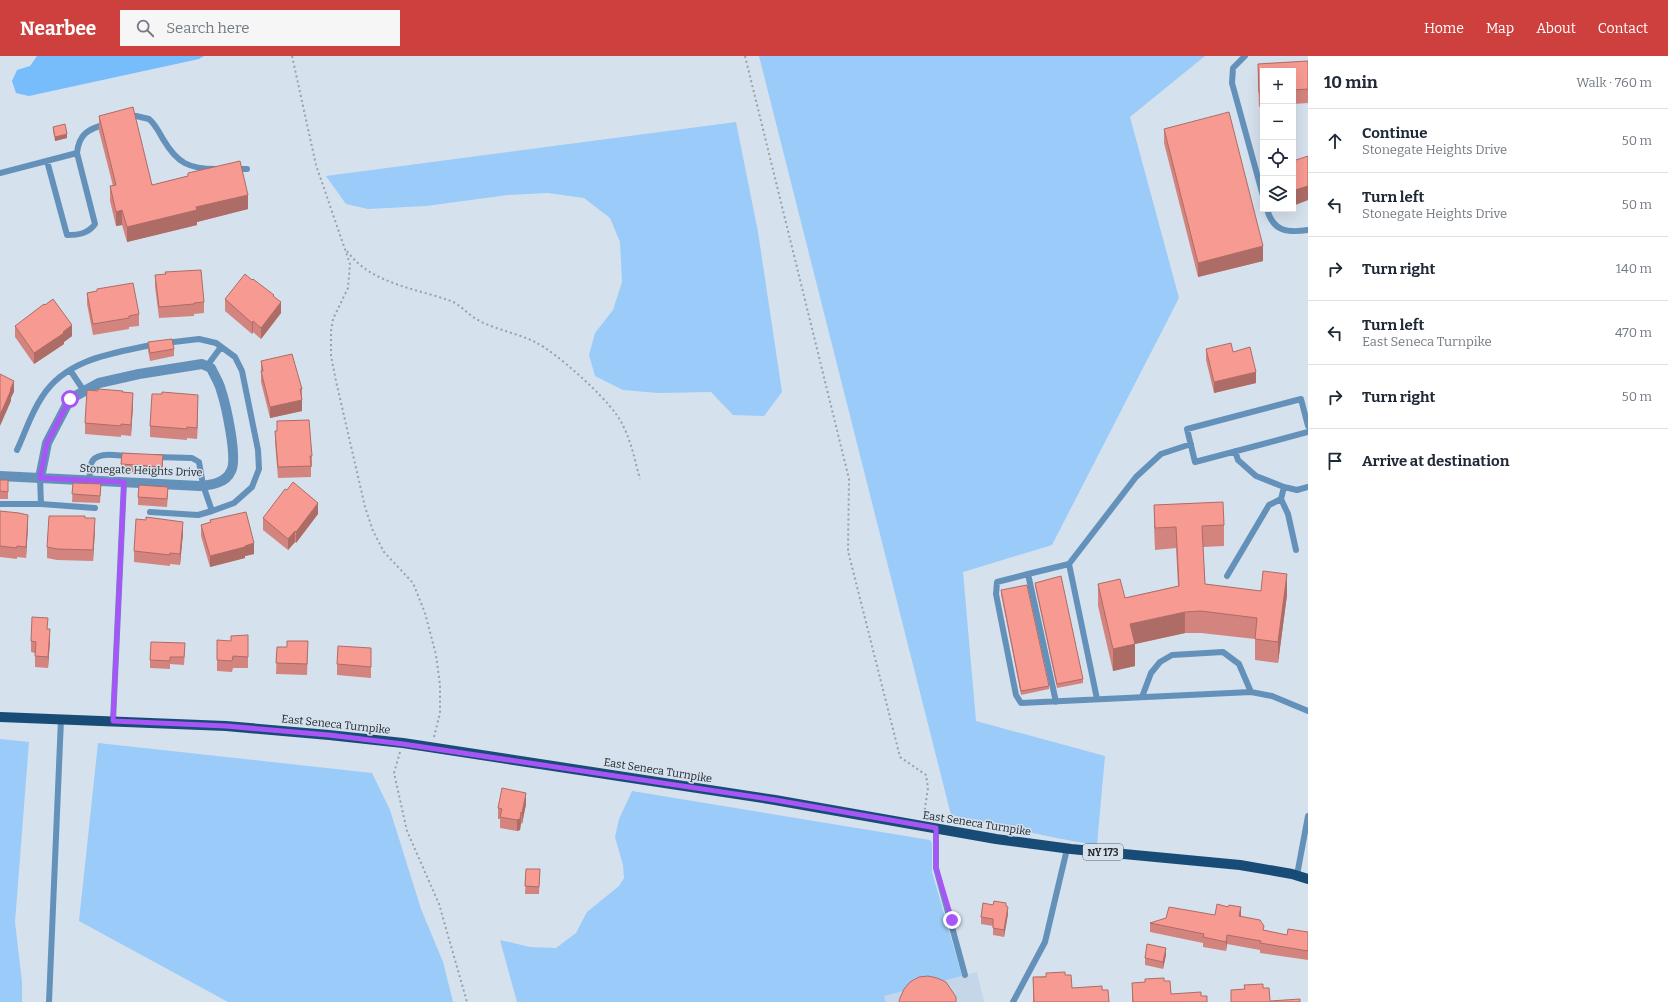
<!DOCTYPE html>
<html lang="en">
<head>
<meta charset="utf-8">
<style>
	:root { --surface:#fff; --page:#f6f6f7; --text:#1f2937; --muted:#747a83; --line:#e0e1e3; --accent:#ce403e }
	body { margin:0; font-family:Bitter,serif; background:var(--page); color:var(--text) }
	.controls { position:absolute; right:12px; top:12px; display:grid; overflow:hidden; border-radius:0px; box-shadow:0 4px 16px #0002 }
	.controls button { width:36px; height:36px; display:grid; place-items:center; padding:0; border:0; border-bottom:1px solid var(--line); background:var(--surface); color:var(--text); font:20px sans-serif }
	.stop { position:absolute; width:12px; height:12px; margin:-9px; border:3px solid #a855f7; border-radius:50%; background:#fff }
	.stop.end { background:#a855f7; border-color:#fff; box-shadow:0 1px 4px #0008 }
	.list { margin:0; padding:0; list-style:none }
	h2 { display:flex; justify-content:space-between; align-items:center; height:52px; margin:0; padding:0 16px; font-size:17px }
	h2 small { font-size:13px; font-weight:400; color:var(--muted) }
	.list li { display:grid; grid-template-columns:26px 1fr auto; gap:12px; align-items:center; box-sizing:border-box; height:64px; padding:0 16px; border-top:1px solid var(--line) }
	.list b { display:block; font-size:15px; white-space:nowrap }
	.list p { margin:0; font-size:13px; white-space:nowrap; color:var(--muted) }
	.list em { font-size:13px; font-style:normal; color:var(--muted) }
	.icon { flex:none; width:22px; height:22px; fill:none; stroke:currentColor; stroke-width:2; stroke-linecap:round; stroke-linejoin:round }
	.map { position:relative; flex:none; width:1308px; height:946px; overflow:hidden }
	header { display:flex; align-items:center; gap:24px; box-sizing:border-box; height:56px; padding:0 20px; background:var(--accent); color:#fff }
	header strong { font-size:19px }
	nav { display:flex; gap:22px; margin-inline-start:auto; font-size:14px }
	.search { width:280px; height:36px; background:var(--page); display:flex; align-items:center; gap:10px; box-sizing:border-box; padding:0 14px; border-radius:0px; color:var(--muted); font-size:15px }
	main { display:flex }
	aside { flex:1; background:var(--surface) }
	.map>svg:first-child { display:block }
	.built { fill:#c4d6e7 }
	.green { fill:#9bcbf8 }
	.water { fill:#77bdfb }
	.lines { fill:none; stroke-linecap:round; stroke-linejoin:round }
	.path { stroke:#98a1ab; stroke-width:2; stroke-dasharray:2 3; stroke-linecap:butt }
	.lane { stroke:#6491b9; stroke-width:6 }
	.street { stroke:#6491b9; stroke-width:10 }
	.primary { stroke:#184c76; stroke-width:10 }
	.wall { fill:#d4847e }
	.shaded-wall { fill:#ad6c66 }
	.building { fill:#f79a92; stroke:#ad6c66 }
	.route { stroke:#a855f7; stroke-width:5 }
	.labels { text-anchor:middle; stroke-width:3; stroke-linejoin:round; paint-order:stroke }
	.shield { fill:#d5e1ed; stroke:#586066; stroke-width:1 }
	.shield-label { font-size:10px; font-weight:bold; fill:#23282c }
	.street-label { font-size:11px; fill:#23282c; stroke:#d5e1ed }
</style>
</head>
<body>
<header>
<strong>Nearbee</strong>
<div class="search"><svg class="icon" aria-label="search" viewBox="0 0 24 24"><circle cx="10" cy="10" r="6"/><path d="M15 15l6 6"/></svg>Search here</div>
<nav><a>Home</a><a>Map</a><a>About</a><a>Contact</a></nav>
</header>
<main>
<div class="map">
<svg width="1308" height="946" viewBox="0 0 1308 946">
	<rect width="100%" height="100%" fill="#d5e1ed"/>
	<path class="built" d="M 977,916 L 984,946 L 886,946 L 884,940 Z"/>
	<path class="green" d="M 759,0 L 1205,0 L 1130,61 L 1179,242 L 1052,489 L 963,516 L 976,665 L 1105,700 L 1097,789 C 1048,782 1000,769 951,759 Z
		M 736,66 L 758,176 L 782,336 L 764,360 L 733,359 L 711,336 L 658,337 L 623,334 L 595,320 L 589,299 L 595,277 L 613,254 L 622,226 L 620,186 L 610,162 L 584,142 L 548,137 L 508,139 L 426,150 L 368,153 L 346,148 L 326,120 Z
		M 0,683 L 29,686 L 15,866 L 22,926 L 22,946 L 0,946 Z
		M 98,687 L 372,717 L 390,754 L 421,853 L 443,906 L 453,946 L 228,946 L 79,865 Z
		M 632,735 L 930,784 L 932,787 L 932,816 L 962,920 L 884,940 L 886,946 L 517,946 L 500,884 L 530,891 L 556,892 L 576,877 L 587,856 L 619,830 L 624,822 L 623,809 L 615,781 L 619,763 Z"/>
	<path class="water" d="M 37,0 L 204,0 L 199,3 L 29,40 L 16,37 L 12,25 L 17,14 L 30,10 Z"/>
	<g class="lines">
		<path class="path" d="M 292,0 L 316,109 L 350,208 L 348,232 L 333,263 L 331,275 L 331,300 L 336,325 L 365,451 L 373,475 L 384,496 L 413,527 L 425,557 L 436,599 L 440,629 L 440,657 L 434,681
			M 745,0 L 849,423 L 848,495 L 900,701 L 926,719 L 928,732 L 924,759
			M 347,195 C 371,228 415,232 451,245 C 461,249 468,259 478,264 C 496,274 517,277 535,286 C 557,297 602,338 616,358 C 630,377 634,402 640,423
			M 400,696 L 394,717 L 407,775 L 439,848 L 467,946"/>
		<path class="lane" d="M 1245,0 L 1233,12 L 1232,27 L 1263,140
			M 129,62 L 136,60 L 149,63 C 155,68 159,76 163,83 C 177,107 189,113 216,113
			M 77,97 C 79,78 88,73 106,68
			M 235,113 L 247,113
			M 0,117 L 77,97 L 95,168 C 88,178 78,179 67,179 L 47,105
			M 1267,153 C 1273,176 1288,177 1308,174
			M 207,310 L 221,291
			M 70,314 L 84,335
			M 1308,370 L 1301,343 L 1187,373 L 1195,406 L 1308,376
			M 17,394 C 25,377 31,357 42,341 C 66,302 115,297 156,288
			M 1235,395 L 1238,404 L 1256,420 L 1284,431 L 1297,434 L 1308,431
			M 156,401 L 192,402 L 199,406 L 203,429 L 212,455 L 234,447 L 252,431 L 259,413 L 258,394 L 242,315 L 235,301 L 216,287 L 199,283 L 165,287
			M 40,422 L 41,448 L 95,452
			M 90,424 C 90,420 89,413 91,408 C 95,394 118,400 129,400
			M 1281,443 L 1288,458 L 1296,494
			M 0,448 L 41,448
			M 150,456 L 198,459 L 212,455
			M 1028,518 L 997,526 L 996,538 L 1016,639 L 1021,647 L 1251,636 L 1272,640 L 1308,655
			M 1227,520 L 1269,449 L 1281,443 L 1284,431
			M 1142,641 L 1151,617 L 1160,606 L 1172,599 L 1223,596 L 1239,608 L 1251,636
			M 1097,643 L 1069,508 L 1136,421 L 1161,398 L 1191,388
			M 1056,646 L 1028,518 L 1069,508
			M 113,665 L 124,426
			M 936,772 L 936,812 L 965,919
			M 1297,819 L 1308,760
			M 49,946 L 61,663
			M 1013,946 L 1045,886 L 1067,793"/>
		<path class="street" d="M 0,420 L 200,430 C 211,429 226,427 231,415 C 238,403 226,349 221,334 C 219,326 214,319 211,312 L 202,308 L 139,318 L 99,327 L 70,343 L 47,387 L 40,422"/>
		<path class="primary" d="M 0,661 L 226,670 L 329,679 L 403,687 L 775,744 L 996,783 L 1071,793 L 1240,809 L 1292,818 L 1308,823"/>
	</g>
	<path class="wall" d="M 1308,5 L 1308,47 L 1293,48 L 1293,15 L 1263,15 L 1263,50 L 1259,51 L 1258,23 L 1258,8 Z
		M 99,60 L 152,129 L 188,120 L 188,117 L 248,153 L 197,166 L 197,169 L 127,186 L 122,169 L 116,170 L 110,145 L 110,130 L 113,130 L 99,75 Z
		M 53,71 L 67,82 L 55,85 L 53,75 Z
		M 1164,73 L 1263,205 L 1198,221 L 1164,87 Z
		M 1308,100 L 1308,144 L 1295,149 L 1293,144 L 1293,105 Z
		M 155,219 L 204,246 L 204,257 L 194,258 L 194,260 L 159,262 L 155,230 Z
		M 97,233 L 139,258 L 139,270 L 129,271 L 129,273 L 93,279 L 87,248 L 87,237 L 97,235 Z
		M 274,241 L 281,257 L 261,283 L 253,276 L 252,278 L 225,255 L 225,243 Z
		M 15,270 L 72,280 L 64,286 L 64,288 L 34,308 L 15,281 Z
		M 148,286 L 174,293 L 174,300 L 150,305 L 148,294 Z
		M 1206,293 L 1233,296 L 1256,327 L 1214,337 L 1206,304 Z
		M 261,305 L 302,333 L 302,355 L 270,362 L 261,326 Z
		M 98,335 L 122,336 L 133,348 L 131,380 L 121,379 L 121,381 L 85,378 L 85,367 Z
		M 198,350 L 197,383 L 187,382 L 187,384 L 150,381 L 150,370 Z
		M 277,365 L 312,400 L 312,411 L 311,411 L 311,421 L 278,422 L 275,386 L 275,375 L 277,375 Z
		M 163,406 L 162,418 L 121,416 L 121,408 Z
		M 0,424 L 8,432 L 8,443 L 0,443 Z
		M 73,427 L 101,428 L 100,447 L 72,446 Z
		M 168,439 L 167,451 L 138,449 L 138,441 Z
		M 1154,449 L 1224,469 L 1224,490 L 1203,491 L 1205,528 L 1287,539 L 1278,607 L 1255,604 L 1255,583 L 1201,577 L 1185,577 L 1135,588 L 1135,610 L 1113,615 L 1098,550 L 1098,528 L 1125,542 L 1178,530 L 1176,492 L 1155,494 L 1154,470 Z
		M 0,455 L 28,470 L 26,502 L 17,501 L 17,503 L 0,501 Z
		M 318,458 L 296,487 L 295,486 L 288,494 L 263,474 L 263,462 Z
		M 85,462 L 95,473 L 93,505 L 57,504 L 47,502 L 47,491 Z
		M 210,464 L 254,498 L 245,500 L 245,502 L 210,511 L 201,480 L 201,469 L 210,466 Z
		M 183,477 L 180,509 L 170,508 L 170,510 L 134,506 L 134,495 Z
		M 1035,527 L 1083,623 L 1083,627 L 1057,632 L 1035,530 Z
		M 1001,534 L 1049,630 L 1049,633 L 1021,639 L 1001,538 Z
		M 48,573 L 50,584 L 48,612 L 35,611 L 35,597 L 31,596 L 31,585 Z
		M 248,579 L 248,612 L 233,612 L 232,616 L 217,615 L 217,604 L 231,585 Z
		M 277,591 L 287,591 L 308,596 L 307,619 L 276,618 Z
		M 371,592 L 371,622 L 337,619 L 337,608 Z
		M 185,595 L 184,609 L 170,608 L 170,613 L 150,612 L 150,604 Z
		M 526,748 L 522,768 L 521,767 L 520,774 L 517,775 L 500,772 L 500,763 L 498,763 L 498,752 Z
		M 526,813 L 540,813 L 539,838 L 525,838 Z
		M 1006,851 L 1008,858 L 1004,881 L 993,879 L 993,870 L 981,868 L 981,861 Z
		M 1215,859 L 1241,860 L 1264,874 L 1287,879 L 1308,876 L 1308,904 L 1260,897 L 1260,894 L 1227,888 L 1226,895 L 1203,891 L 1203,887 L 1150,876 L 1150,867 Z
		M 1166,899 L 1163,913 L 1145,909 L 1145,902 Z
		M 1065,919 L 1072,932 L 1102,934 L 1109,946 L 1033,946 L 1033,921 Z
		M 1164,925 L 1171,938 L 1201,940 L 1207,946 L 1132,946 L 1132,927 Z"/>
	<path class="shaded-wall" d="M 67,78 L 67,82 L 55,85 L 55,81 Z
		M 1308,130 L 1308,144 L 1295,149 L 1295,134 Z
		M 248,139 L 248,153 L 197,166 L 197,169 L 127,186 L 127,171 L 196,151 Z
		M 122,154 L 122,169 L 116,170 L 116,156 Z
		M 1263,190 L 1263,205 L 1198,221 L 1198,207 Z
		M 281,246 L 281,257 L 261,283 L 261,272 Z
		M 253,265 L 253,276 L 252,278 L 252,267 Z
		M 72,269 L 72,280 L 64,286 L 64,288 L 34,308 L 34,297 Z
		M 1256,316 L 1256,327 L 1214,337 L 1214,326 Z
		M 14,325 L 14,336 L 11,342 L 11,345 L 0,370 L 0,359 Z
		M 133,337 L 133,348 L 131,380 L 131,369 Z
		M 198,339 L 198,350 L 197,383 L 197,372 Z
		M 302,344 L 302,355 L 270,362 L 270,351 Z
		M 318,447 L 318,458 L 296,487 L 296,476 Z
		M 28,459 L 28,470 L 26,502 L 26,491 Z
		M 95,462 L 95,473 L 93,505 L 93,494 Z
		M 183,466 L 183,477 L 180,509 L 180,498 Z
		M 295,475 L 295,486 L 288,494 L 288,483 Z
		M 254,487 L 254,498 L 245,500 L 245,502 L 210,511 L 210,500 Z
		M 1287,518 L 1287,539 L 1278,607 L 1278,586 Z
		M 1185,556 L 1185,577 L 1135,588 L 1135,610 L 1113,615 L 1113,593 L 1130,568 Z
		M 50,573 L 50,584 L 48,612 L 48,601 Z
		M 526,737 L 526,748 L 522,768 L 522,757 Z
		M 521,756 L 521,767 L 520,774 L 517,775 L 517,764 Z
		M 1008,851 L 1008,858 L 1004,881 L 1004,874 Z
		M 1241,851 L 1241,861 L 1239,860 Z
		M 1227,879 L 1227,888 L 1226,895 L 1226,886 Z
		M 1166,892 L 1166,899 L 1163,913 L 1163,906 Z"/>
	<path class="building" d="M 1308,5 L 1308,33 L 1293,34 L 1293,15 L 1263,15 L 1263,36 L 1259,36 L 1258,8 Z
		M 133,51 L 152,129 L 188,120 L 188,117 L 240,105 L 248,139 L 196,151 L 197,154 L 127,171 L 122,154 L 116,156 L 114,147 L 110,130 L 116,129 L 99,60 Z
		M 1229,56 L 1263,190 L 1198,207 L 1164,73 Z
		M 65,68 L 67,78 L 55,81 L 53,71 Z
		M 1308,100 L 1308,130 L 1295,134 L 1293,129 L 1293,105 Z
		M 201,214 L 204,246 L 194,247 L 194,248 L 159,251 L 155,219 L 166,218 L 165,216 Z
		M 245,218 L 252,224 L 253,223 L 274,239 L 273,240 L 281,246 L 261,272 L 253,265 L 252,267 L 225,243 Z
		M 133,227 L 139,258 L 129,260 L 129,262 L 93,268 L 87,237 L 97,235 L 97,233 Z
		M 53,243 L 72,269 L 63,276 L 64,277 L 34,297 L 15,270 L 44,248 L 45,249 Z
		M 172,283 L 174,293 L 150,297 L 148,286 Z
		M 1231,287 L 1233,296 L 1250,291 L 1256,316 L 1214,326 L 1206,293 Z
		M 292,298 L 302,333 L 300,333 L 302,344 L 270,351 L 261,315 L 263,315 L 261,305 Z
		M 0,318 L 14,325 L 10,334 L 11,334 L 0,359 Z
		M 98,333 L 123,335 L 122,336 L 133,337 L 131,369 L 121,368 L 121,370 L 85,367 L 87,334 L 98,335 Z
		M 162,336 L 198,339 L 197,372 L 187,371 L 187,373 L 150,370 L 152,338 L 162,338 Z
		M 309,364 L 312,400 L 310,400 L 311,410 L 278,411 L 275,375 L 277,375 L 277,365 Z
		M 122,397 L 163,399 L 162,411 L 121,408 Z
		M 0,424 L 8,424 L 8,436 L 0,435 Z
		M 293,426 L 318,447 L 296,476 L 295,475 L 288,483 L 263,462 L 285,433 L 287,434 Z
		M 73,427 L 101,428 L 100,440 L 72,438 Z
		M 139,429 L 168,431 L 167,443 L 138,441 Z
		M 1223,446 L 1224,469 L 1202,470 L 1205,528 L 1261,535 L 1263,515 L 1287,518 L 1278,586 L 1255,583 L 1257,562 L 1201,555 L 1185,556 L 1130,568 L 1135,588 L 1113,593 L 1098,528 L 1120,523 L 1125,542 L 1179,530 L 1176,471 L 1155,472 L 1154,449 Z
		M 0,455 L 19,457 L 28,459 L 26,491 L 17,490 L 17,492 L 0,490 Z
		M 246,456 L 254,487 L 245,490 L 245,491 L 210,500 L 201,469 L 211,466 L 210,464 Z
		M 49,460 L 85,460 L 85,462 L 95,462 L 93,494 L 57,493 L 47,491 Z
		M 146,461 L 183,466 L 180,498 L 170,497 L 170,499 L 134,495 L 136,463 L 146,464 Z
		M 1061,520 L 1083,623 L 1057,628 L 1035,527 Z
		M 1027,529 L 1049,630 L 1021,635 L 1001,534 Z
		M 32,561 L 48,562 L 47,573 L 50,573 L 48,601 L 35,600 L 36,586 L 31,585 Z
		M 248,579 L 248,601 L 233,600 L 232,605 L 217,604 L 217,584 L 231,585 L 231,580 Z
		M 287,585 L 308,585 L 307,608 L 276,607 L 277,591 L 287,591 Z
		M 151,586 L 185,587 L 184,601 L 170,601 L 170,605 L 150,604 Z
		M 338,590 L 371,592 L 371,611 L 337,608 Z
		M 502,732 L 526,737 L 522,757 L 521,756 L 520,763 L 517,764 L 500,761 L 502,753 L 498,752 Z
		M 526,813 L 540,813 L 539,831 L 525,830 Z
		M 994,845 L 1006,847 L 1006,850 L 1008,851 L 1004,874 L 993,872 L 993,863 L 981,861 L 983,847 L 993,849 Z
		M 1217,848 L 1228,851 L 1229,849 L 1241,851 L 1239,860 L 1260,864 L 1264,870 L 1263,874 L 1287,879 L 1288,873 L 1308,876 L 1308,895 L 1260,887 L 1261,885 L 1227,879 L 1226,886 L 1203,881 L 1204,878 L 1150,867 L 1166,862 L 1169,851 L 1215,859 Z
		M 1147,888 L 1166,892 L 1163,906 L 1145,902 Z
		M 1065,916 L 1065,919 L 1071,919 L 1072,932 L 1102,930 L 1102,934 L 1108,934 L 1109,946 L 1034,946 L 1033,921 L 1046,921 L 1046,917 Z
		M 928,920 L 937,922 L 946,926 L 956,941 L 956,946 L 899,946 L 900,942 L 904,933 L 910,926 L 919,921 Z
		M 1164,922 L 1164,925 L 1170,925 L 1171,938 L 1201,936 L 1201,940 L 1207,940 L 1207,946 L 1133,946 L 1132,927 L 1145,926 L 1145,923 Z
		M 1263,928 L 1263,932 L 1269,932 L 1270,945 L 1300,943 L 1300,946 L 1231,946 L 1231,934 L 1245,933 L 1244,929 Z"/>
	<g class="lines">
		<path class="route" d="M 70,343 L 47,387 L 40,422 L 124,426 L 113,665 L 226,670 L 329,679 L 403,688 L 775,744 L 936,772 L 936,812 L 952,864"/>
	</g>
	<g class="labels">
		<rect class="shield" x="1083" y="788" width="40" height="16" rx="3"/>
		<g class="shield-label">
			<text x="1103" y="800">NY 173</text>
		</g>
		<g class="street-label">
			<text transform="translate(141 414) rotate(2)" y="4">Stonegate Heights Drive</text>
			<text transform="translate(336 668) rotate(6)" y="4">East Seneca Turnpike</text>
			<text transform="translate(658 714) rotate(9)" y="4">East Seneca Turnpike</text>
			<text transform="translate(977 767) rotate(9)" y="4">East Seneca Turnpike</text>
		</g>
	</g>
</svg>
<div class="controls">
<button>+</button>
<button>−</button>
<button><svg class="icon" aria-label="locate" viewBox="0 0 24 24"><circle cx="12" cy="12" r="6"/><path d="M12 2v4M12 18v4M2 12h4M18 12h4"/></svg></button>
<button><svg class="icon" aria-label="layers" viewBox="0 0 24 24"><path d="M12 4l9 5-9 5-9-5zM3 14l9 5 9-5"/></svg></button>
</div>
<div class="stop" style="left:70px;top:343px"></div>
<div class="stop end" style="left:952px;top:864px"></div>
</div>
<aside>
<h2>10 min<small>Walk · 760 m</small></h2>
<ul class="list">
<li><svg class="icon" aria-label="ahead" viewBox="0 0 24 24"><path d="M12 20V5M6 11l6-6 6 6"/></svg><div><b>Continue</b><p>Stonegate Heights Drive</p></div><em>50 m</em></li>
<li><svg class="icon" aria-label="left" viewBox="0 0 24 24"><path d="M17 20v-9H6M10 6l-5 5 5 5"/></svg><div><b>Turn left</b><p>Stonegate Heights Drive</p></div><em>50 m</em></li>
<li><svg class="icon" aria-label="right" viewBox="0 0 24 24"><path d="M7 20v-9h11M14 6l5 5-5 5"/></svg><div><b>Turn right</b></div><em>140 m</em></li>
<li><svg class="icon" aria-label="left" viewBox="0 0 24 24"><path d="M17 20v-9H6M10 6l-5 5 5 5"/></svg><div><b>Turn left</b><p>East Seneca Turnpike</p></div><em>470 m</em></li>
<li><svg class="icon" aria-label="right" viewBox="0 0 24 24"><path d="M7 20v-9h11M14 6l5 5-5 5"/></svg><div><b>Turn right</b></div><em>50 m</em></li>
<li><svg class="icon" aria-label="arrive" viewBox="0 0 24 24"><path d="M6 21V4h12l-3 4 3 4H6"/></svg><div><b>Arrive at destination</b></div></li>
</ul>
</aside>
</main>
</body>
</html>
